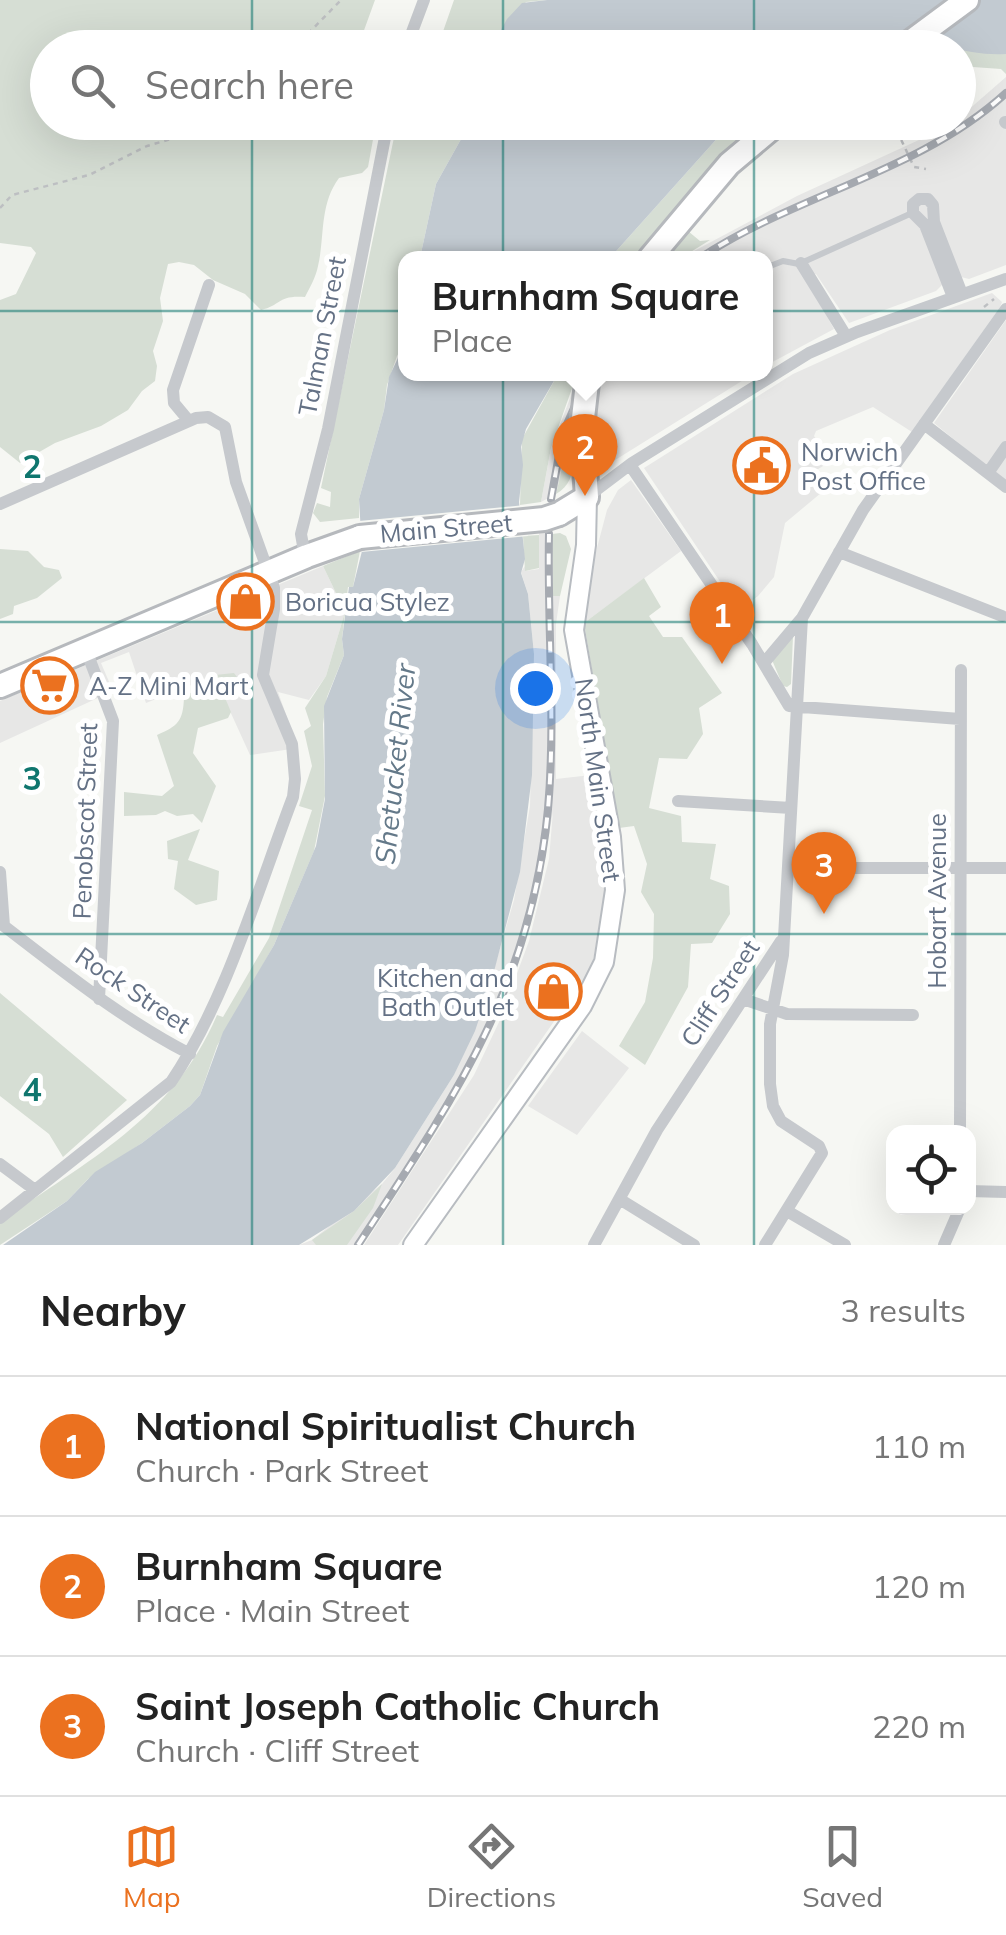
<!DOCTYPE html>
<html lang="en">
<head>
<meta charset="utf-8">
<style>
	:root { --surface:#fff; --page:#f2f2f2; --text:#222; --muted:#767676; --line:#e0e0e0; --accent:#eb711f }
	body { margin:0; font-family:Mulish,sans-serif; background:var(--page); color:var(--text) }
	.controls { position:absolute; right:30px; bottom:30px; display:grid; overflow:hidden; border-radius:20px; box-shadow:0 10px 40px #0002 }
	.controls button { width:90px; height:90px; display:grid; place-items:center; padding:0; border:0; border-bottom:2px solid var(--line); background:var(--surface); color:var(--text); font:50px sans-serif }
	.you { position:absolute; left:535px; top:688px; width:35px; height:35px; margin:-25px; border:8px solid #fff; border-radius:50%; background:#1a73e8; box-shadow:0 0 0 15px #1a73e833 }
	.badge { display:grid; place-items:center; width:65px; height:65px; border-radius:50%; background:var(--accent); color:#fff; font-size:32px; font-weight:700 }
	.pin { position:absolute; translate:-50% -82px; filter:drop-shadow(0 2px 5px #0008) }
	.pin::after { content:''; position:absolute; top:52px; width:35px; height:30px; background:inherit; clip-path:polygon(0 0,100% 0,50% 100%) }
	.popup { position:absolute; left:398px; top:251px; width:375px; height:130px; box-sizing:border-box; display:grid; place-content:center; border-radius:20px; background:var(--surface); filter:drop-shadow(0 2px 8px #0005); font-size:32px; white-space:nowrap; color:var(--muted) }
	.popup b { font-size:38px; color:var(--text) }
	.popup::after { content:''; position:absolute; left:50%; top:100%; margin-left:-20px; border:20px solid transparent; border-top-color:var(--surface) }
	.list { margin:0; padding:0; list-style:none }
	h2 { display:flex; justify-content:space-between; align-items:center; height:130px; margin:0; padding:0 40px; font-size:42px }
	h2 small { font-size:32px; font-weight:400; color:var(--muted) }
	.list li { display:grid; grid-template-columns:65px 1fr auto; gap:30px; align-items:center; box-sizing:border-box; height:140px; padding:0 40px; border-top:2px solid var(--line) }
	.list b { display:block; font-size:38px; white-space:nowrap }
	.list p { margin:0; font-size:32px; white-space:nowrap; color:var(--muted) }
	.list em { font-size:32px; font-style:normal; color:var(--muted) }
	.icon { flex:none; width:55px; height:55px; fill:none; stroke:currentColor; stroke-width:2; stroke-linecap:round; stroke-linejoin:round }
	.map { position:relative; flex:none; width:1006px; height:1245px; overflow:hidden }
	.search { position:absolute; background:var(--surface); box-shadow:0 10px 40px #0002; left:30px; right:30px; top:30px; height:110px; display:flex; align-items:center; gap:25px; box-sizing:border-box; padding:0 35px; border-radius:55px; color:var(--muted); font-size:38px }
	.sheet { height:550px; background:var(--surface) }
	nav { display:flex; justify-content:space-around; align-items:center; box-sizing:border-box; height:140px; border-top:2px solid var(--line); background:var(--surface); font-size:28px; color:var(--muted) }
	nav a { display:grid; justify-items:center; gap:5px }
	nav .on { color:var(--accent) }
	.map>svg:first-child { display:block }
	.built { fill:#e7e7e6 }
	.green { fill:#d6ded4 }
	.water { fill:#c2cad1 }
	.pier { fill:#f6f7f3 }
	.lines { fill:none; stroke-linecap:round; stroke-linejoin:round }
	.secondary-casing { stroke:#b8bcc1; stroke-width:22 }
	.trunk-casing { stroke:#b6b9bd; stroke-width:28 }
	.path { stroke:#bdbfc2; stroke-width:2.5; stroke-dasharray:5 5; stroke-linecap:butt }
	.service { stroke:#c6c9cd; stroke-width:6 }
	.minor { stroke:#c6c9cd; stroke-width:12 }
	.secondary { stroke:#fff; stroke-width:18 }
	.trunk { stroke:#fff; stroke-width:22 }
	.rail-casing { stroke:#a6aab1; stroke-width:8 }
	.rail { stroke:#fff; stroke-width:4; stroke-dasharray:11; stroke-linecap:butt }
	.trunk-bridge-casing { stroke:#b6b9bd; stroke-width:28; stroke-linecap:butt }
	.trunk-bridge { stroke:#fff; stroke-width:22 }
	.grid { fill:none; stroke:#0f766e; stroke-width:2.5; stroke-opacity:0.55 }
	.labels { text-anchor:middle; stroke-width:10; stroke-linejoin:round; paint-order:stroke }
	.street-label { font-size:25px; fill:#647185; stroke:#fff }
	.poi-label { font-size:25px; fill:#647185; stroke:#fff; text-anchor:start }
	.water-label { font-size:28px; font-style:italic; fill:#647989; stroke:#fff }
	.grid-label { font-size:32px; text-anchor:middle; font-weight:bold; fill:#0f766e; stroke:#fff; stroke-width:10; stroke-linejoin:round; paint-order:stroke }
</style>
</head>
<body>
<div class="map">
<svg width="1006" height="1245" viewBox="0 0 1006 1245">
	<rect width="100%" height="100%" fill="#f6f7f3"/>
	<path class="built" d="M 1006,77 L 1006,265 L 969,279 L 961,277 L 944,283 L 936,291 L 849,323 L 816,274 L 806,279 L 834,329 L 765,366 L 765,258 L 681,258 L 797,196 L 958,122 L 959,118 Z
		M 992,293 L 1002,302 L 1000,307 L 912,432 L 873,407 L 816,431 L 814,436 L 823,449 L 815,455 L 823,466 L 810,474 L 821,493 L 785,523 L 774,577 L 758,596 L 739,610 L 644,468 L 793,374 L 890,330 Z
		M 1006,320 L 1006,482 L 934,423 Z
		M 595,374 L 753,374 L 612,462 L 602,460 L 593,448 Z
		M 574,388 L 572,430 L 556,494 L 541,502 L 551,448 Z
		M 631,480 L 681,551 L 584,623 L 593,563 L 607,510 L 618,490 Z
		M 553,530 L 553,595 L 560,596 L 556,624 L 556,779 L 591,775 L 604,854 L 605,891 L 592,967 L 398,1245 L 364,1245 L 474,1075 L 499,1022 L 529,941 L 549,859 L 553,811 L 541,882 L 519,961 L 486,1038 L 449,1109 L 361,1245 L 299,1245 L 312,1240 L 382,1184 L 395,1168 L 454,1075 L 483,1007 L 514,900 L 530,806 L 534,654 L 528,594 L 521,572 L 525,566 L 525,571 L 539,569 L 539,531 Z
		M 323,566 L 345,612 L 326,676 L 309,700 L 278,692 L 298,748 L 250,755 L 214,676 L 146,703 L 129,652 L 101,663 L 113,691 L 0,743 L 0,701 Z
		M 582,1031 L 629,1068 L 577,1135 L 528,1106 Z"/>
	<path class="green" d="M 0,0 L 375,0 L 363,33 L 366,47 L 48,48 L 48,122 L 376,123 L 368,167 L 362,173 L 339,178 C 319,205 325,237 318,266 C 316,277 310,287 305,297 C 277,295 282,305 261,310 L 245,294 L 213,280 L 194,265 L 179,262 L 168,264 L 160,298 L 163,321 L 153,351 L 157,366 L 155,381 L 142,391 L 128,410 L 101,426 L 55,443 L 20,463 L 0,447 L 0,300 L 16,294 L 36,253 L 31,247 L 0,243 Z
		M 454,0 L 547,0 L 526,2 L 491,47 L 415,48 L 417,36 L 439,43 Z
		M 958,48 L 1006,54 L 1006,74 L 1001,69 L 959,66 Z
		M 397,123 L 470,123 L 436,184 L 420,258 L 405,258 L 405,343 L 397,356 L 387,385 L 384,410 L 359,499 L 359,518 L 320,522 L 313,513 L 317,503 L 330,507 L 331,492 L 321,488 Z
		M 731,123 L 759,123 L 715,162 L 636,258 L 610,258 Z
		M 688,231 L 700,241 L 710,240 L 681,258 L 664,258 Z
		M 558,374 L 577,374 L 551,448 L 541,502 L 520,505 L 522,439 Z
		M 570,433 C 573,455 579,481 556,494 Z
		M 560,533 L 566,536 L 571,549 L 560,596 L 553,596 L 552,534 Z
		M 539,535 L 539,568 L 525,571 L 523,536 Z
		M 0,549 L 28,551 L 44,567 L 59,570 L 62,578 L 37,598 L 14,606 L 13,614 L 0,619 Z
		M 360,551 L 353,587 L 348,587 L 342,639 L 344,655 L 327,697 L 323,724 L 325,796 L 314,851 L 274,945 L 217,1046 L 200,1095 L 190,1106 L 142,1143 L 88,1179 L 67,1201 L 0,1245 L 0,1222 C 88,1160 173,1118 217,1015 L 223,1017 L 269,938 L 312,810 L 299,806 L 312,766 L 304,731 L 311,726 L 305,708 L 326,676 L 345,612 L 323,566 Z
		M 644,578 L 661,607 L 649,616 L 663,637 L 682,637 L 722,693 L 699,708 L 703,734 L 687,759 L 659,758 L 649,808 L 681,816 L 682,842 L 716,844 L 710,879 L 729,886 L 730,914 L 712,943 L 691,944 L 688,987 L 645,1065 L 619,1046 L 645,1002 L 653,958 L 654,914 L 641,892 L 647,864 L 634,826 L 619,828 L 584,623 Z
		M 793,636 L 791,684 L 787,687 L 783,686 L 772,660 Z
		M 234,673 L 237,677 L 223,693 L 231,712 L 228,718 L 198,728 L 193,753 L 216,786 L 202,823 L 193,814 L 177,816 L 165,811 L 156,815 L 124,816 L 124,792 L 162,796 L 174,786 L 157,735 C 178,726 183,721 184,698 L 215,675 Z
		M 200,829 L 188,860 L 219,871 L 217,900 L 196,905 L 174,889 L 178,861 L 168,859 L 167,841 Z
		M 0,993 L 127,1100 L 63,1157 L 49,1134 L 0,1096 Z
		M 382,1184 L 373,1208 L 347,1245 L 316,1245 L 312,1240 L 354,1211 Z"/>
	<path class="water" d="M 547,0 L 1006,0 L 1006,54 C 953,57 927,30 868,48 L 491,48 L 507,19 L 522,3 Z
		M 470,123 L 470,122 L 731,123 L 610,258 L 420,258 L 436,184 Z
		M 405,343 L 405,374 L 558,374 L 526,429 L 521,447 L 523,465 L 519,502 L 525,559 L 521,573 L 528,594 L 534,654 L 532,775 L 520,872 L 491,983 L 475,1031 L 454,1075 L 395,1168 L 354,1211 L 299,1245 L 3,1245 L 67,1201 L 95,1172 L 142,1143 L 190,1106 L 200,1095 L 223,1032 L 274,945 L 316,846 L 325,799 L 324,706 L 344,655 L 342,639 L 349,587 L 353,587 L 362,551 L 359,499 L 384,410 L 389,377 Z"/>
	<path class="pier" d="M 525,505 L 528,536 L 361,552 L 359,521 Z"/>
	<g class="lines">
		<defs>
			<path id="secondary" d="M 413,1245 L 582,1006 L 604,962 L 615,890 L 611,837 L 574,630 L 586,545 L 587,497"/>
			<path id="trunk" d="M 902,48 L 967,0
				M 650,258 L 729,164 L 779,122
				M 559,514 L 587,497 L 584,454
				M 0,686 L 307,556 L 360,537"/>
		</defs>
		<use href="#secondary" class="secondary-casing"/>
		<use href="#trunk" class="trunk-casing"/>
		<path class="path" d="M 294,48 L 341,0
			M 897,131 L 914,167 L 926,169
			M 0,208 L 12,195 L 89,175 L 147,146 L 192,133 L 210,122
			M 984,307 L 994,299"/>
		<path class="service" d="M 765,268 L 783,261 L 799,264 L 912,213"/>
		<path class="minor" d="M 406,48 L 424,0
			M 1005,122 L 1006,123
			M 801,263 L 846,336
			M 953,297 L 925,225 L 913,213 L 913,204 L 919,199 L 928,199 L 933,205 L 934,222 L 962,294
			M 189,421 L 174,403 L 173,390 L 209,285
			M 924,424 L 1006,487
			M 630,465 L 752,644 L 789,706 L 960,719
			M 988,473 L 1006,447
			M 587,497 L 632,463 L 809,353 L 857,332 L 1006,279
			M 0,504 L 196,418 L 208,417 L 225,427 L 236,482 L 274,588 L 274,609 L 263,675 L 292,744 L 295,779 L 293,797 C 258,889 226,1001 171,1082 L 0,1218
			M 839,552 L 1002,616
			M 305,557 L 301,534 L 328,429 L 388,122
			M 86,650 L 113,721 L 99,999
			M 764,663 L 801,619
			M 678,801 L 791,808
			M 788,868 L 1006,868
			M 0,872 L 4,926 C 64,972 122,1019 190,1054
			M 743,999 L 787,1014 L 913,1015
			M 960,1132 L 961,670
			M 0,1164 L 35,1190
			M 968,1191 L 1006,1192
			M 621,1200 L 694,1245
			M 787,1211 L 845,1245
			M 594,1245 L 657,1130 L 781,941
			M 765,1245 L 822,1153 L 819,1146 L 781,1121 L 773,1106 L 770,1084 L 770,1024 L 783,955 L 802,618 L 863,510 L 1006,309
			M 944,1245 L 960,1208"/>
		<use href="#secondary" class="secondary"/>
		<use href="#trunk" class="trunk"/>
		<defs>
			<path id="rail" d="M 700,258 C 796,194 920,172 1006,93
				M 551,499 L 563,433 L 589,374
				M 358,1245 C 453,1100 531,988 548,809 C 556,717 547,625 549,534"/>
		</defs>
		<use href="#rail" class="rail-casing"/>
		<use href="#rail" class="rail"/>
		<defs>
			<path id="trunk-bridge" d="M 584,454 L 583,418 L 588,374
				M 360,537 L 544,519 L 559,514"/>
		</defs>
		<use href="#trunk-bridge" class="trunk-bridge-casing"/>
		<use href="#trunk-bridge" class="trunk-bridge"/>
	</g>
	<path class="grid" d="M 252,0 L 252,48M 503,0 L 503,48M 754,0 L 754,48M 252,122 L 252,1245M 503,122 L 503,1245M 754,122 L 754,1245M 0,311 L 1006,311M 0,622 L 1006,622M 0,934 L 1006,934"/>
	<defs>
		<symbol id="civic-ring" viewBox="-11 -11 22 22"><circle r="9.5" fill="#fff" stroke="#eb711f" stroke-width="1.5"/><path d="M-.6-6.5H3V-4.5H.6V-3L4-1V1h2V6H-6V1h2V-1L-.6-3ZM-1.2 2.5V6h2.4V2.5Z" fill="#eb711f"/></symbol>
		<symbol id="shop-ring" viewBox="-11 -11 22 22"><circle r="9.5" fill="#fff" stroke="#eb711f" stroke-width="1.5"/><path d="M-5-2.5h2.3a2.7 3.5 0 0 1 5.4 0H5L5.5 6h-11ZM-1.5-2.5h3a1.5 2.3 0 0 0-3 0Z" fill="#eb711f"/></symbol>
		<symbol id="supermarket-ring" viewBox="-11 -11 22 22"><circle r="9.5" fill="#fff" stroke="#eb711f" stroke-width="1.5"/><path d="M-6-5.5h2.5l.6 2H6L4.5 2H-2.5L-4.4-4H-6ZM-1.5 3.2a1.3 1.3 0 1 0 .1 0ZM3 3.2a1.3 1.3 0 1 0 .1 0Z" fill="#eb711f"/></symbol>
	</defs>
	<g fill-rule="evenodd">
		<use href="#civic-ring" x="730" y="434" width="63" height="63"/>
		<use href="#shop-ring" x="214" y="570" width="63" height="63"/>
		<use href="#supermarket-ring" x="18" y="654" width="63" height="63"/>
		<use href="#shop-ring" x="522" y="960" width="63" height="63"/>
	</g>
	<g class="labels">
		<g class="street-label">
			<text transform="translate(322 336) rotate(-79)" y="9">Talman Street</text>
			<text transform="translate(446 528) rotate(-5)" y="9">Main Street</text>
			<text transform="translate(598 780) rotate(82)" y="9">North Main Street</text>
			<text transform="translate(85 821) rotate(-88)" y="9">Penobscot Street</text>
			<text transform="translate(937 901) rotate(-90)" y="9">Hobart Avenue</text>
			<text transform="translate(133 990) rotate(34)" y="9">Rock Street</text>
			<text transform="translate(720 993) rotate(-57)" y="9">Cliff Street</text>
		</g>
		<g class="poi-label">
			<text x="801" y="461">Norwich<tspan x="801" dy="29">Post Office</tspan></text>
			<text x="285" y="611">Boricua Stylez</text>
			<text x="89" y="695">A-Z Mini Mart</text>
			<text x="514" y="987" text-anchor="end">Kitchen and<tspan x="514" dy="29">Bath Outlet</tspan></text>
		</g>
		<g class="water-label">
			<text transform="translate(395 764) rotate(-84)" y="10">Shetucket River</text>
		</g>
	</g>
	<g class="grid-label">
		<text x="32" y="478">2</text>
		<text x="32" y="790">3</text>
		<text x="32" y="1101">4</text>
	</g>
</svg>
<div class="controls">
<button><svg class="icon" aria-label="locate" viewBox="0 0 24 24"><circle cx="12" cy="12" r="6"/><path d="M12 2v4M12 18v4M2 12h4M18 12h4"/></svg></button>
</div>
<div class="you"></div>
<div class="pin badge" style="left:722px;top:664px">1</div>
<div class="pin badge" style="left:585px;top:496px">2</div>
<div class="popup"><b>Burnham Square</b>Place</div>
<div class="pin badge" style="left:824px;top:914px">3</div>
<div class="search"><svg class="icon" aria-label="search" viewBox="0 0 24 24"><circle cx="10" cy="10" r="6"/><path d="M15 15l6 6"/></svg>Search here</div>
</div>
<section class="sheet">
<h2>Nearby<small>3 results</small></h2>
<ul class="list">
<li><span class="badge">1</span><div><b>National Spiritualist Church</b><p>Church · Park Street</p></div><em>110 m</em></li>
<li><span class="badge">2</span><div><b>Burnham Square</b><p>Place · Main Street</p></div><em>120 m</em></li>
<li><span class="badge">3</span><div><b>Saint Joseph Catholic Church</b><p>Church · Cliff Street</p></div><em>220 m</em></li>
</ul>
</section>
<nav>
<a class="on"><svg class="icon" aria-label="map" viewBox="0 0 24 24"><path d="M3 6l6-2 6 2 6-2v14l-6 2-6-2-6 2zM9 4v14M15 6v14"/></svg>Map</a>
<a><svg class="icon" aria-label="directions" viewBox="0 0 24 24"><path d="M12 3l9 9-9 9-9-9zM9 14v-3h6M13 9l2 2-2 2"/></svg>Directions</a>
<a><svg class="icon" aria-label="saved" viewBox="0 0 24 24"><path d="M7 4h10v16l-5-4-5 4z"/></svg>Saved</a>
</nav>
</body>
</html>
